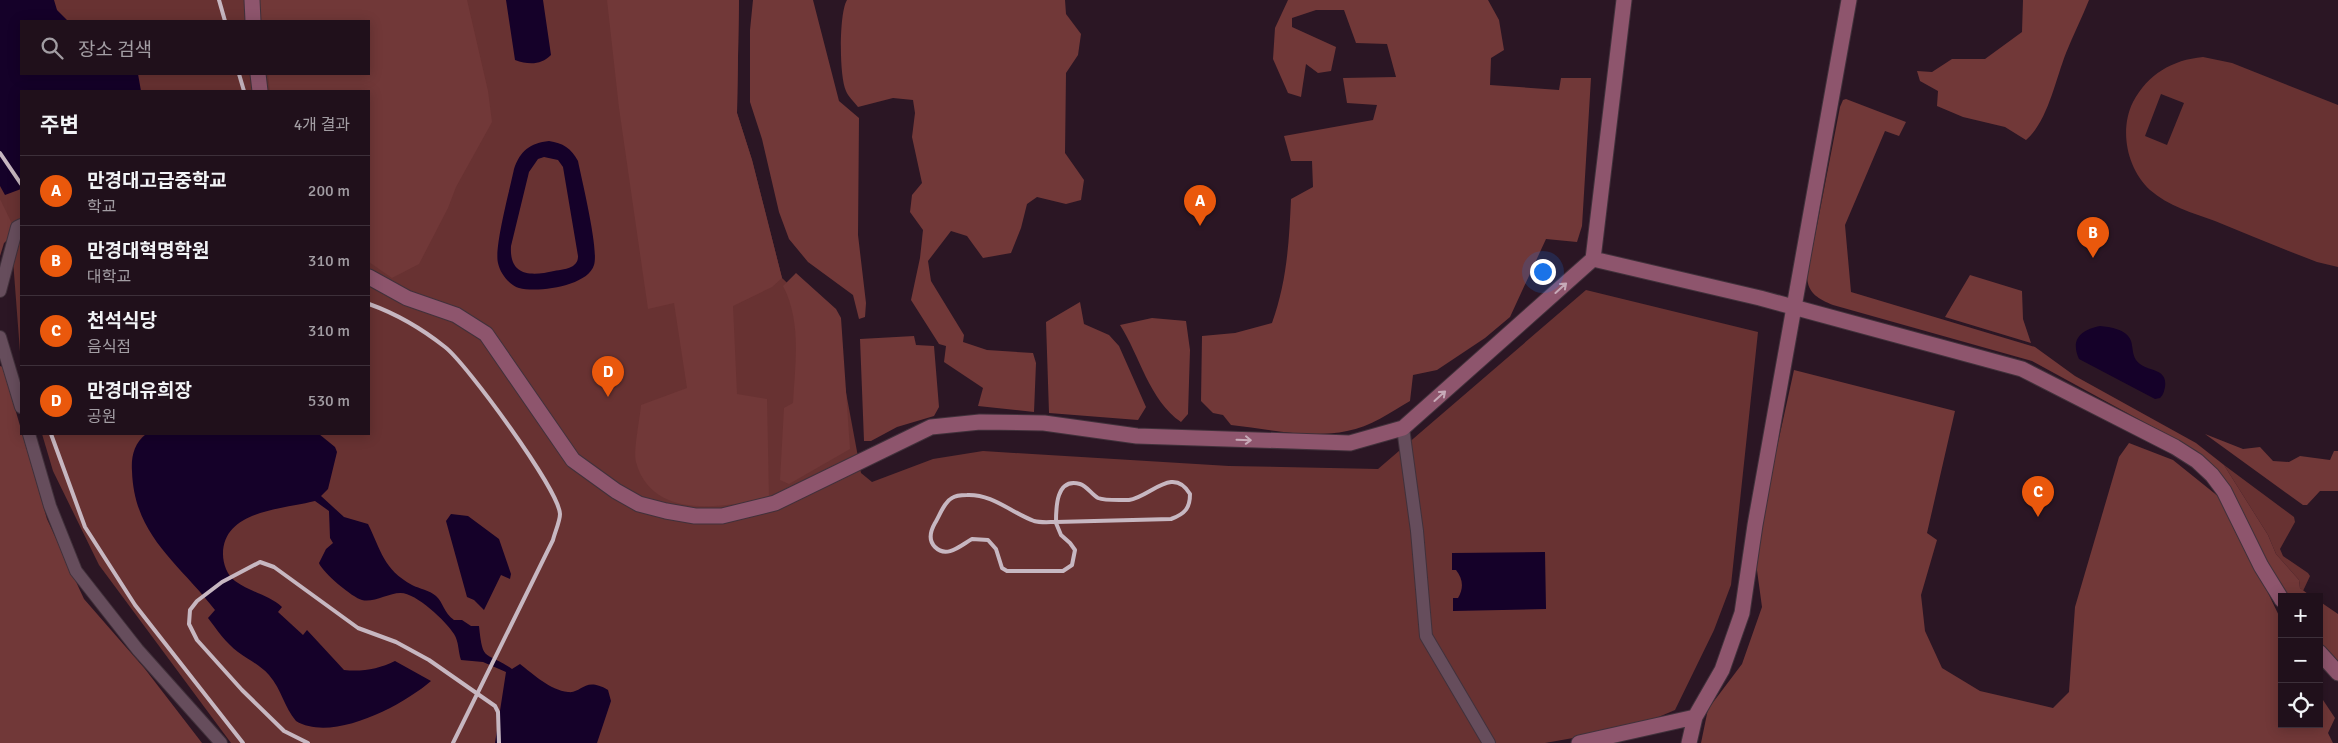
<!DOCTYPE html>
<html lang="ko">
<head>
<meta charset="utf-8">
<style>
	:root { --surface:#20101b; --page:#281924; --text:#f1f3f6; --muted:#a29da3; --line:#3d303a; --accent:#ea580c }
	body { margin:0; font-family:Signika,"Noto Sans KR",sans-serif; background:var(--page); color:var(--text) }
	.controls { position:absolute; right:15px; bottom:15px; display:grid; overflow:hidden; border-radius:0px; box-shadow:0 2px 12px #0003 }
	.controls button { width:45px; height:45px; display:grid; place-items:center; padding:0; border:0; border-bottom:1px solid var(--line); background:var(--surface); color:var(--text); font:25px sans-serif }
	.you { position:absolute; left:1542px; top:271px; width:18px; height:18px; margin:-12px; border:4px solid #fff; border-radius:50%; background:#1a73e8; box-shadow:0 0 0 8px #1a73e833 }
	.badge { display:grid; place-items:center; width:32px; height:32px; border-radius:50%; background:var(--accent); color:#fff; font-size:16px; font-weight:700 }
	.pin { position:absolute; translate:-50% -41px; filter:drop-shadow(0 1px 2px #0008) }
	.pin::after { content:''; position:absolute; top:26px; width:18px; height:15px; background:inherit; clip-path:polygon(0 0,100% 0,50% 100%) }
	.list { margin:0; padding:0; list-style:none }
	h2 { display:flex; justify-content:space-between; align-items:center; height:65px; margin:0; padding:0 20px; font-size:21px }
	h2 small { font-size:16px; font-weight:400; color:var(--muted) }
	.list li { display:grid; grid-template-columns:32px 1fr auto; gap:15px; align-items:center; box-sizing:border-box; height:70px; padding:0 20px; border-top:1px solid var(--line) }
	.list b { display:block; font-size:19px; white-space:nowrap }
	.list p { margin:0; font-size:16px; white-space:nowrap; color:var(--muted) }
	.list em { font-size:16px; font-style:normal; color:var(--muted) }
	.icon { flex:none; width:28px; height:28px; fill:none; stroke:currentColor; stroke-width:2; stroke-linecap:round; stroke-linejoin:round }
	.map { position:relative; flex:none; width:2338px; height:743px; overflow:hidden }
	.search { position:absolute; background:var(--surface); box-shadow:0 2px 12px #0003; left:20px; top:20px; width:350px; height:55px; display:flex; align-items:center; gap:12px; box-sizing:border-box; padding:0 18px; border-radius:0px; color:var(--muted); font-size:19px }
	.panel { position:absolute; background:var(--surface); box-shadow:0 2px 12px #0003; left:20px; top:90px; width:350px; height:345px; border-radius:0px }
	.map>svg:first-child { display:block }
	.green { fill:#683232; fill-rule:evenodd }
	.forest { fill:#713838 }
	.water { fill:#150129; fill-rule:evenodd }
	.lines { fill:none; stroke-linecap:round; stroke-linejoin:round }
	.street-casing { stroke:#41313b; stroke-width:14 }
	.secondary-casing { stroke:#41313b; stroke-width:17 }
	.street { stroke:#664d5c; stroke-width:12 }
	.secondary { stroke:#8e556d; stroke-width:15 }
	.rail { stroke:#c7b7c1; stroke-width:4 }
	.oneway { stroke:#c7aab8 }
</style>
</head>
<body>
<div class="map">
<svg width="2338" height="743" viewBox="0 0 2338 743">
	<rect width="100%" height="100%" fill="#2b1624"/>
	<path class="green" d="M 0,0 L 739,0 L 737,113 L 752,160 L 782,278 L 834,328 L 861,473 L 872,482 L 933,459 L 983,451 L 1229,466 L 1378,469 L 1586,290 L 1758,332 L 1731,585 L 1714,630 L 1675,710 L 1635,727 L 1545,743 L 231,743 L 99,565 L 53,471 L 42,434 L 369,434 L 369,91 L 21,91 L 21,365 L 11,234 L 0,216 ZM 21,21 L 369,21 L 369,74 L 21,74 Z
		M 2203,57 L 2232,63 L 2338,105 L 2338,267 L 2317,262 C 2283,249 2249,235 2215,221 C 2193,213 2168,206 2150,190 C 2127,169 2119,130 2133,102 C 2148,74 2172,60 2203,57 ZM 2161,94 L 2184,103 L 2167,145 L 2145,136 Z
		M 2224,465 L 2294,517 L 2295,522 L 2280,549 L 2283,556 L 2308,573 L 2310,576 L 2303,591 L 2300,588 L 2299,580 L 2276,554 L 2268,535 Z"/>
	<path class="forest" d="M 256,0 L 467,0 L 488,91 L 492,122 L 456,187 L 448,208 L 419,264 L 392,278 L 369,262 L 369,91 L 270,91 L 268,74 L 369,74 L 369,21 L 258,21 Z
		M 607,0 L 739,0 L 737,113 L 752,160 L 782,278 L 772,287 L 733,306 L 737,394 L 767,399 L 769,498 C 725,507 652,521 636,462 C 633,452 640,418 641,405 L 687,388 L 674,303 L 648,309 L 619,108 Z
		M 753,0 L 813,0 L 839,101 L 859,118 L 858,235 L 866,303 L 865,317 L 859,319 L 853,295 L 808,262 L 789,239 L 779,212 L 762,139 L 750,102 L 750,30 Z
		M 847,0 L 1065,0 L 1066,14 L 1081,34 L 1078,55 L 1066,73 L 1065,153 L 1084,180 L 1081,200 L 1066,204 L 1037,197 L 1027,204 L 1021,228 L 1011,253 L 983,258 L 967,236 L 951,231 L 928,261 L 931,281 L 964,335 L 963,342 L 987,350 L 1033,353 L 1036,363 L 1034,412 L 978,406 L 983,388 L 944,362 L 946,346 L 939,344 L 911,300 L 920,258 L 923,230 L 910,212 L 912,195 L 922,183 L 912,137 L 915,113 L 913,100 L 893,98 L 858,107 C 854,102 848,96 846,91 C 839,76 839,13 847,0 Z
		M 1288,0 L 1488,0 L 1499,20 L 1504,50 L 1491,58 L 1490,85 L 1559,90 L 1561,78 L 1591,78 L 1582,226 L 1577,242 L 1546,239 L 1510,317 L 1485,338 L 1437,370 L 1413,375 L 1410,401 C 1391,412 1370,427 1347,431 C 1310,439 1268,429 1231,425 L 1223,415 L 1213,413 L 1201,401 L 1202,336 L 1235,333 L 1272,323 C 1287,281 1289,243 1291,199 L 1313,187 L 1312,161 L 1291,161 L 1284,136 L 1373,120 L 1377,105 L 1347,103 L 1343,78 L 1396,77 L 1387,44 L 1356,43 L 1344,10 L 1316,10 L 1292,18 L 1292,27 L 1336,47 L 1331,71 L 1318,73 L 1306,64 L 1301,97 L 1288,93 L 1273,59 L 1275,28 Z
		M 2023,0 L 2089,0 C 2082,18 2073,35 2066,53 C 2055,81 2048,121 2026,140 L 2005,127 L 1963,117 L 1937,106 L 1938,91 L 1920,81 L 1917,71 L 1932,72 L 1952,59 L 1985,59 L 2022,32 Z
		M 1846,99 L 1906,122 L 1899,136 L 1885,131 L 1845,225 L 1851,292 L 2035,347 L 2075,376 L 2196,443 L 2224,465 L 2268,535 L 2276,554 L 2299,580 L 2300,588 L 2312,597 L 2285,597 L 2205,458 L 2195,450 L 2032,361 L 1833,305 C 1819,299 1808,294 1807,277 L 1840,107 L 1843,100 Z
		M 0,199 L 16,232 L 4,243 L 0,256 Z
		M 796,273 L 836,309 L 841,318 L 850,449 L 789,484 L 780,480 L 784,408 L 793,403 C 795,364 802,322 783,286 Z
		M 1970,275 L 2022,291 L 2023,319 L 2031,343 L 1945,317 Z
		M 1080,302 L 1084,324 L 1109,335 L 1119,346 L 1146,407 L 1138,420 L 1049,413 L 1046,322 Z
		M 1152,318 L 1186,321 L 1190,350 L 1188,414 L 1181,422 C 1149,400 1140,356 1120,325 Z
		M 914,336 L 916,345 L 934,346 L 939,407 L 934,416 L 897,427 L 871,441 L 864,441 L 860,339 Z
		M 0,366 L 3,367 L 47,519 L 84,599 L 145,669 L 202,743 L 0,743 Z
		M 1794,370 L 1955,411 L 1927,533 L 1937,540 L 1921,595 L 1925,631 L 1942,668 L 1980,691 L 2053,708 L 2069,692 L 2075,607 L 2119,457 L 2129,443 L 2173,460 L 2224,501 L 2282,622 L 2282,724 L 2319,724 L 2319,694 L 2335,718 L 2328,733 L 2333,743 L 1701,743 L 1708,709 L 1742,664 L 1762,607 L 1756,563 L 1770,479 Z
		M 2205,434 L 2243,449 L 2260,447 L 2273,461 L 2289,462 L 2300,456 L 2330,460 L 2334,451 L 2338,451 L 2338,491 L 2320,491 L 2307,505 L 2303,505 Z
		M 2319,601 L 2338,614 L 2338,663 L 2319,643 Z"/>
	<path class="water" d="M 0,0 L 54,0 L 57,10 L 68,21 L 21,21 L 21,74 L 138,74 L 141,91 L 21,91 L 21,189 L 5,195 L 0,186 Z
		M 506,0 L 543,0 L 551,55 C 541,65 529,65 515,60 Z
		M 549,141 C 563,143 571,148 578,161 C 582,181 599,250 594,265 C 588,286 538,293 519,288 C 509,285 500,273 498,263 C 494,247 510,189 514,169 C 520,151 530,143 549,141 ZM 544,157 L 558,160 L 563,167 L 578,256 C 578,260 577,263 573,266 C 568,269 560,270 554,271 C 532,276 509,277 511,246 L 529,172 L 538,159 Z
		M 2100,326 C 2110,327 2127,329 2131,341 C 2133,347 2132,354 2136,360 C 2145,373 2168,366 2165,387 C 2164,391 2164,394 2160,398 L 2155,399 L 2079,359 C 2070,339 2081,330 2100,326 Z
		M 146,434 L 319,434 L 335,447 L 337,452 L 328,489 L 321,496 L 344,517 L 368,524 C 381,550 383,569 412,585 C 420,589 429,590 436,596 C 443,602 444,613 454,620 L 462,620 L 471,626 L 479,626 C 483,664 485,650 512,669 L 520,664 C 533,674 550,690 568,692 C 582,694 584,676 608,690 L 611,701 L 597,743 L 495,743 L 506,672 L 483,662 L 461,660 C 458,651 459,642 454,634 C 446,621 415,592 400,593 C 389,593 373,603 362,600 C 353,598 322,572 319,563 L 326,549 L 333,543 L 330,538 L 329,511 L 315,501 C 284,509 223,510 223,554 C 223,564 227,575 235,581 C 250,592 269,595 282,607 L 278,612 L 303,635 L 307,630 L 344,670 C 362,672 379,669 395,661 L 431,681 C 402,706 332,743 296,721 C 284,707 282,690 269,675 C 260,665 249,660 238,652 C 226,643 217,630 208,618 L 215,610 C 179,563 134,536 132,471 C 131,457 134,443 146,434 Z
		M 451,514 L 468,516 L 499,539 L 511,574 L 510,579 L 501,575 L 484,610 L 474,600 L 467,597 L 446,521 Z
		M 1545,552 L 1546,609 L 1453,611 L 1453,598 L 1458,598 C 1464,588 1463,579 1456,570 L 1452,570 L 1452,553 Z"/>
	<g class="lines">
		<defs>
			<path id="street" d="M 0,291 L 17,227 L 21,225
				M 0,337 L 21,407
				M 1403,428 L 1417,531 L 1426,636 L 1489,743
				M 29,434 L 50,506 L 76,571 L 138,650 L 221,743"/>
			<path id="secondary" d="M 252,0 L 253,21
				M 258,74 L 260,91
				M 1593,259 L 1760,298 L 2022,369 L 2175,447 L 2197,461 L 2212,475 L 2224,491 L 2261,566 L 2282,600
				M 369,277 L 407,298 L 456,315 L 486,334 L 573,460 L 616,491 L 639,504 L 666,511 L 695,516 L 722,516 L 775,503 L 931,427 L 980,422 L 1044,423 L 1137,436 L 1350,443 L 1403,428 L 1593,259 L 1624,0
				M 2319,652 L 2338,673
				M 1579,743 L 1695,717
				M 1689,743 L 1695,717 L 1722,670 L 1742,613 L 1755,525 L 1849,0"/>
		</defs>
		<use href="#street" class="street-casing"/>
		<use href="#secondary" class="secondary-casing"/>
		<use href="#street" class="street"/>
		<use href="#secondary" class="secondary"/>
		<path class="rail" d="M 219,0 L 225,21
			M 239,74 L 244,91
			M 0,153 L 21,184
			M 369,304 C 397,314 421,328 445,347 C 466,363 559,490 560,514 C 560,521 555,532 553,540 L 453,743
			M 51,434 L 85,527 L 135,605 L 243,743
			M 1056,522 C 1049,522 1041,523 1034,521 C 1010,512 993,494 967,495 C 962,495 956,495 952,498 C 944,502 940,515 935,523 C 931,530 928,540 935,547 C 947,559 961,545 972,539 L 988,540 L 996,549 L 1002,568 L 1007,571 L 1063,571 L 1072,565 L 1075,550 L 1070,543 L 1061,535 L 1056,523 L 1056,522 C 1056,508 1056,477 1080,484 C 1087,486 1092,495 1098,498 C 1106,501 1121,500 1129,500 C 1150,497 1173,465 1190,494 C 1190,508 1185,514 1171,519 L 1056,522
			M 308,743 L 284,731 L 242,690 L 197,640 L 189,624 L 190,610 L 197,601 L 222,582 L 260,562 L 274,567 L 358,628 L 396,642 L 429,660 L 495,706 L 498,712 L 499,743"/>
	</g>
	<defs><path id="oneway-shaft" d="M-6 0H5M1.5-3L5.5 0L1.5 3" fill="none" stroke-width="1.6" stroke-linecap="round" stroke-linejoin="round" transform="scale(1.25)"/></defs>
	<g class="oneway">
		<use href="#oneway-shaft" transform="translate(1561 288) rotate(-42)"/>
		<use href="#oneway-shaft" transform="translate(1440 396) rotate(-42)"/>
		<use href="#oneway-shaft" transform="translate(1244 440) rotate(2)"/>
	</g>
</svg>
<div class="controls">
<button>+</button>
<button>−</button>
<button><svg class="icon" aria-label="locate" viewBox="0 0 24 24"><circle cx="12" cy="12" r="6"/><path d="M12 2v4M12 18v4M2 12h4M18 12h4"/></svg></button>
</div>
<div class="you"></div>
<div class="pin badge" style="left:1200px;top:226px">A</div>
<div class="pin badge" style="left:2093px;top:258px">B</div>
<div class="pin badge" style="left:2038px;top:517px">C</div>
<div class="pin badge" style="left:608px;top:397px">D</div>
<div class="search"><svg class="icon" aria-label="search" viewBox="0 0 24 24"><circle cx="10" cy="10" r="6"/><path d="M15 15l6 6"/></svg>장소 검색</div>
<section class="panel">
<h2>주변<small>4개 결과</small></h2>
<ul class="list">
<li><span class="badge">A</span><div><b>만경대고급중학교</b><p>학교</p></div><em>200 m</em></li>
<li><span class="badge">B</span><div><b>만경대혁명학원</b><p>대학교</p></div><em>310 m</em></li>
<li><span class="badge">C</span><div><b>천석식당</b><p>음식점</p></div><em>310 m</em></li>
<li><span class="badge">D</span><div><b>만경대유희장</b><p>공원</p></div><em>530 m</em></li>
</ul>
</section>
</div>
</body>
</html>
